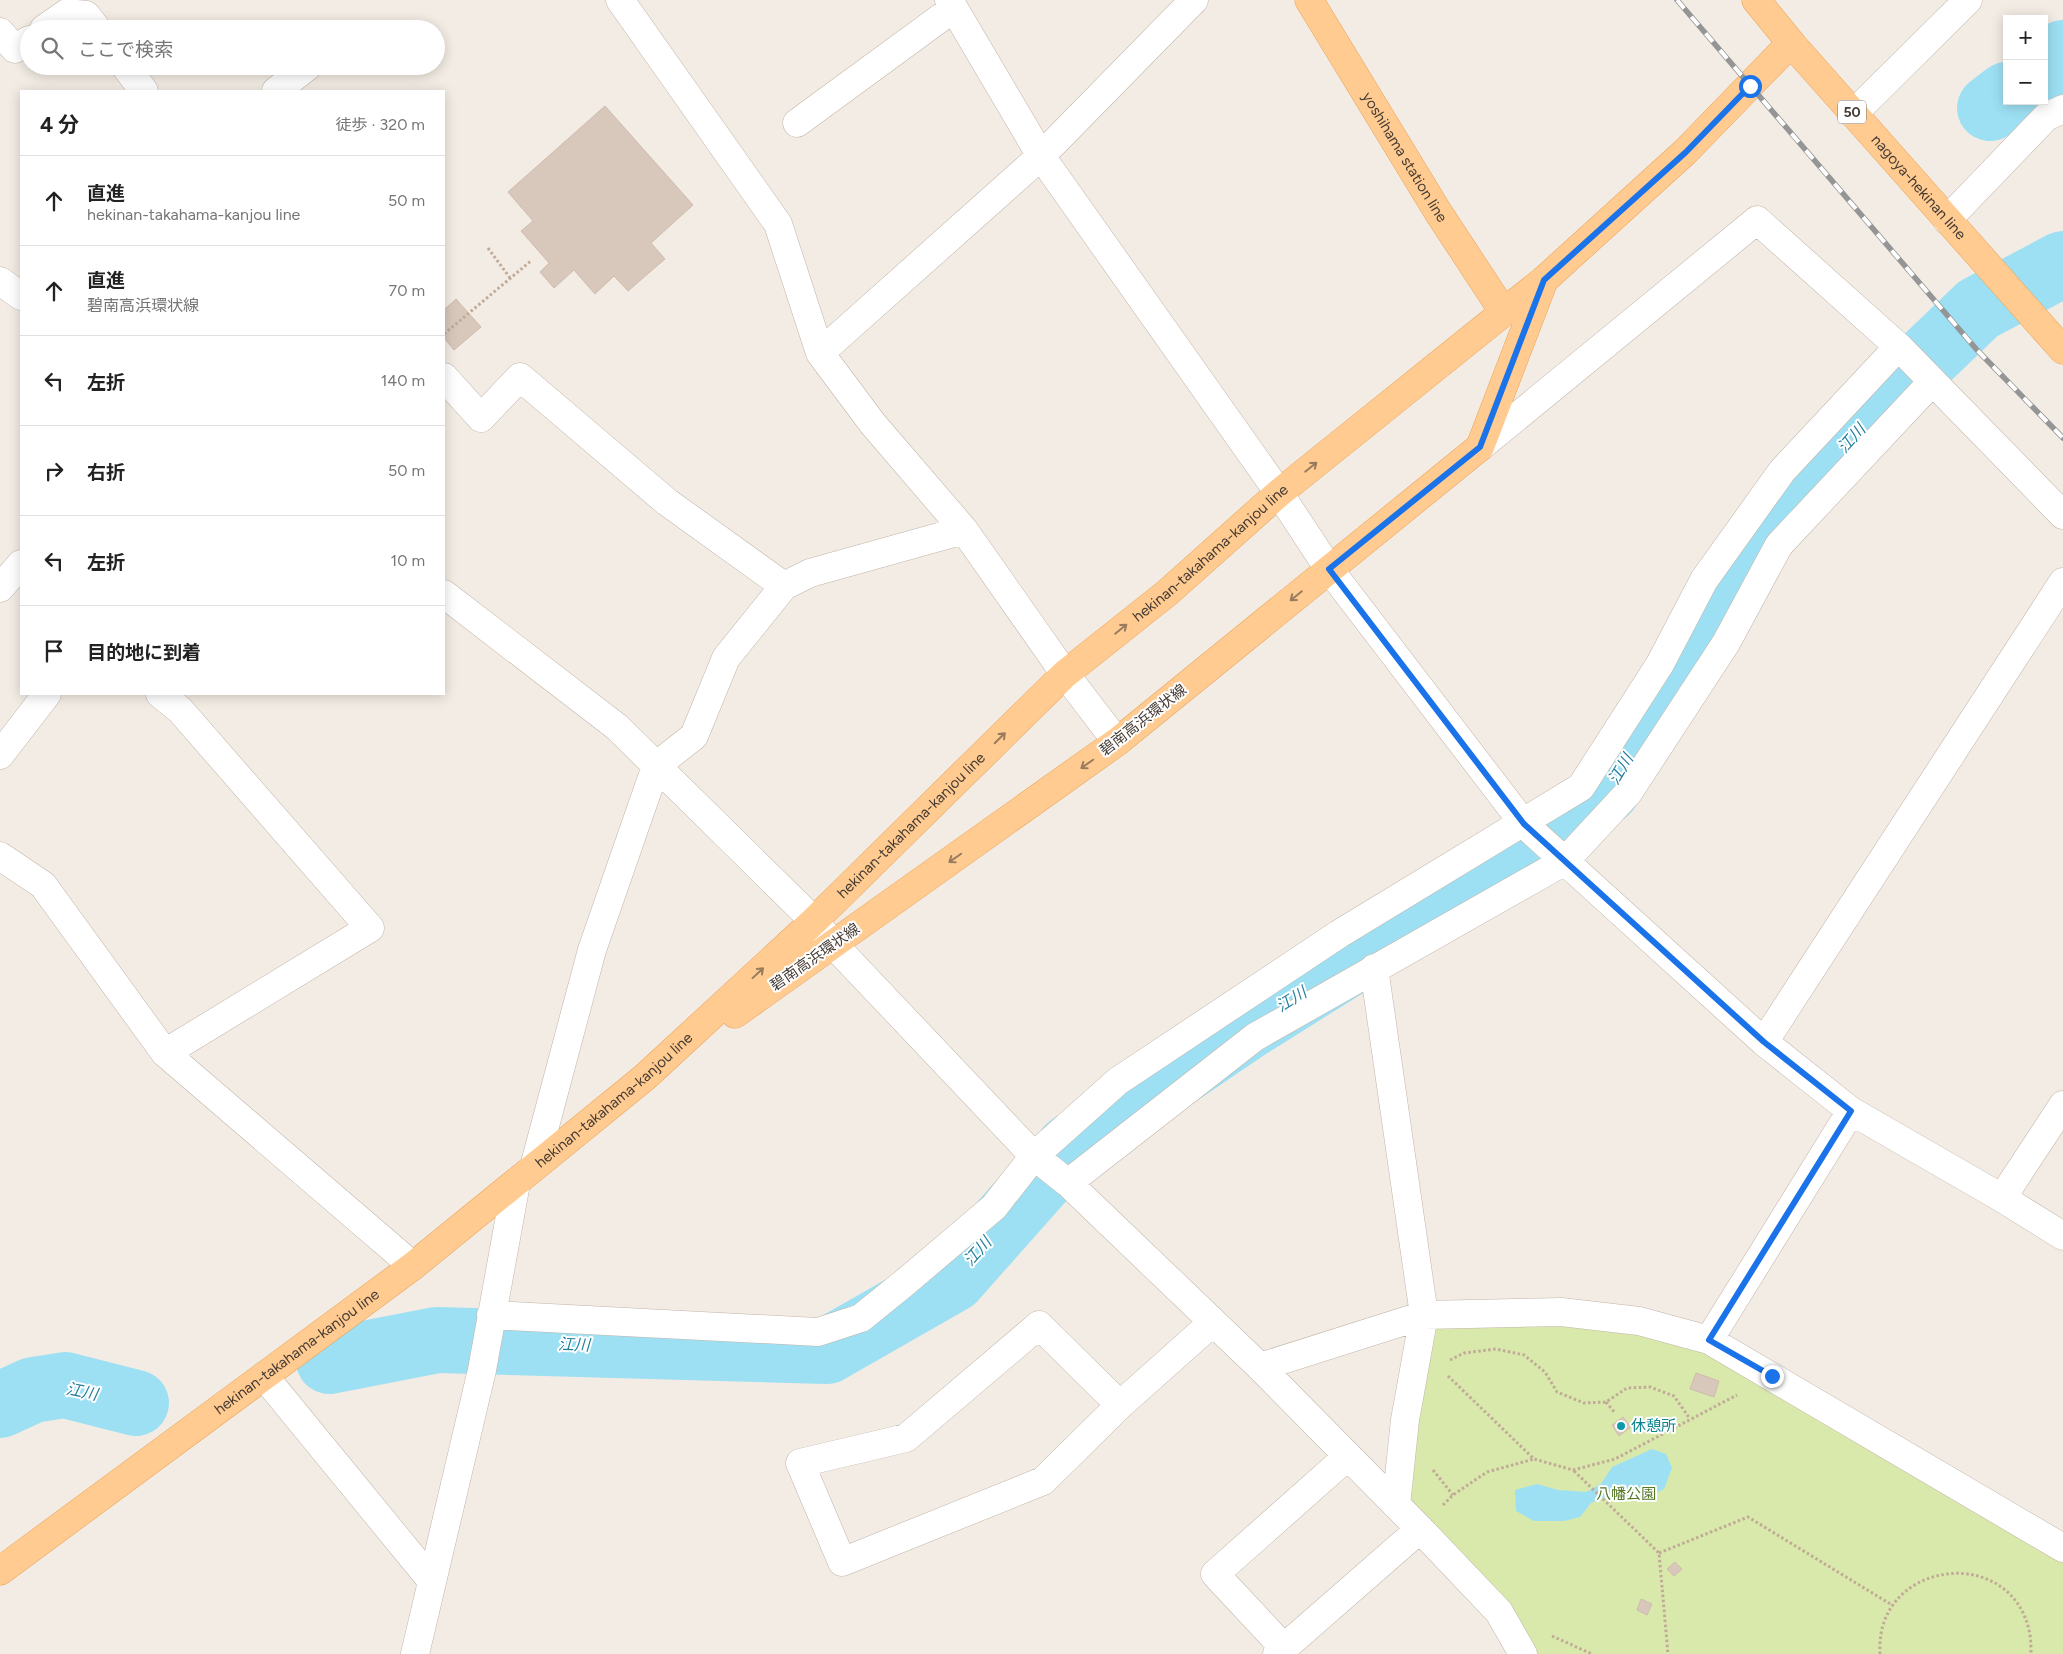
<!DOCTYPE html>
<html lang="ja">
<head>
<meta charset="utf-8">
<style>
	:root { --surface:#fff; --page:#f2f2f2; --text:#222; --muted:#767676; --line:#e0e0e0 }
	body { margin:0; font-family:Figtree,"Noto Sans JP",sans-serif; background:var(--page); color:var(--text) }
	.controls { position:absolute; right:15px; top:15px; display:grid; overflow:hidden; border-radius:0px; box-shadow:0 2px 12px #0003 }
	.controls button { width:45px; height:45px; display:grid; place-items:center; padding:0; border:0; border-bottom:1px solid var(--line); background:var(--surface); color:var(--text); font:25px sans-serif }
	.stop { position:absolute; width:15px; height:15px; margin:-11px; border:4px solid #1a73e8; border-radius:50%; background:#fff }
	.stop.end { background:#1a73e8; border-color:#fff; box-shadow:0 1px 5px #0008 }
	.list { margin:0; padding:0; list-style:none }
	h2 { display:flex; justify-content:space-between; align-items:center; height:65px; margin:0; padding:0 20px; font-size:21px }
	h2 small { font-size:16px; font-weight:400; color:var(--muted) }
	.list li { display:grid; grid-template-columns:32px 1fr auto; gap:15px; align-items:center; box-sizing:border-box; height:90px; padding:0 20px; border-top:1px solid var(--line) }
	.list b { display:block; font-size:19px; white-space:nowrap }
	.list p { margin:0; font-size:16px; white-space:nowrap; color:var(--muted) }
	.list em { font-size:16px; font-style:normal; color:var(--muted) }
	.icon { flex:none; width:28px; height:28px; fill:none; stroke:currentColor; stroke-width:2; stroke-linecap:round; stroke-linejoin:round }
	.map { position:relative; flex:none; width:2063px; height:1654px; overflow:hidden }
	.search { position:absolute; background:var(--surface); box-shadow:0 2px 12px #0003; left:20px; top:20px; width:425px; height:55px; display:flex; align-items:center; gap:12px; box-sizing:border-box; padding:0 18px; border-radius:28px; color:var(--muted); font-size:19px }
	.panel { position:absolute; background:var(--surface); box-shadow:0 2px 12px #0003; left:20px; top:90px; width:425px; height:605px; border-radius:0px }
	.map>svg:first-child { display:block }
	.green { fill:#d9e9ab }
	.water { fill:#9de0f3 }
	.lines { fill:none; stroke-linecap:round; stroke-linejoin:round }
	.river { stroke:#9de0f3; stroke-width:66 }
	.building { fill:#d8c8bc; stroke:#d0bbac }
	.minor-casing { stroke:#c2b4a9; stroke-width:29 }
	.major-casing { stroke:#e8a55d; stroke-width:29 }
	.path { stroke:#c1aa97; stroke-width:3; stroke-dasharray:2.5 2.5; stroke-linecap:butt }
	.minor { stroke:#fff; stroke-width:28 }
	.major { stroke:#ffcb91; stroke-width:28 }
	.rail-casing { stroke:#959595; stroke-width:5.5 }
	.rail { stroke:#fff; stroke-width:4; stroke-dasharray:11; stroke-linecap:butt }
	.oneway { stroke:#997c5e }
	.route { stroke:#1a73e8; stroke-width:6 }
	.culture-dot { fill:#0f9aa8; stroke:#fff; stroke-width:2 }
	.labels { text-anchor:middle; stroke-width:4; stroke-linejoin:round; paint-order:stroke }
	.shield { fill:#fff; stroke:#7d7671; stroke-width:1 }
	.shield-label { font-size:14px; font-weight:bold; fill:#453b34 }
	.street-label { font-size:15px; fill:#453b34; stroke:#fff }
	.culture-label { font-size:15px; fill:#0d838f; stroke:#fff; text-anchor:start }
	.park-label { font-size:15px; fill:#547925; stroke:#fff }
	.water-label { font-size:16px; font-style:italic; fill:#25809c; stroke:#fff }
</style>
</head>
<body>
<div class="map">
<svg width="2063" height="1654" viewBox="0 0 2063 1654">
	<rect width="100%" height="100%" fill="#f3ece4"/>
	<path class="green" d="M 1560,1323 L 1637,1331 L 1704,1348 L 2063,1562 L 2063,1654 L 1537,1654 L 1504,1600 L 1405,1498 L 1411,1424 L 1435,1327 Z"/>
	<path class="water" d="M 2063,239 L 2063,295 L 1994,323 L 1948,354 L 1926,330 L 1973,292 L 2029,256 Z
		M 1652,1449 L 1666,1454 L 1672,1468 L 1664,1489 C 1638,1502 1636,1505 1607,1496 L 1591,1503 L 1580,1517 L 1564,1521 L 1534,1521 L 1516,1511 L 1515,1490 L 1537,1484 L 1558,1490 L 1586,1492 L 1601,1484 L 1612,1467 Z"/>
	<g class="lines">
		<path class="river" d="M 2044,67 L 2063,53
			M 1990,108 L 2007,95
			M 329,1361 L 437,1340 L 827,1351 L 953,1279 L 1070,1147 L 1250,1025 L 1557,833 L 1607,790 L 1704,636 L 1762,535 L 1898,386 L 1978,309 L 2063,264
			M 0,1405 L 33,1390 L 65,1385 L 136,1403"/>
	</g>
	<path class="building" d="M 605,106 L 693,205 L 651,243 L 665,259 L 628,291 L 614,276 L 595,294 L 574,270 L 554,288 L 540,272 L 549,263 L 521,231 L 533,221 L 508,192 Z
		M 456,299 L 481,327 L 454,350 L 444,338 L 444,310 Z
		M 1696,1373 L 1719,1381 L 1714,1397 L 1690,1389 Z
		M 1623,1417 L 1631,1427 L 1619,1436 L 1612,1425 Z
		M 1675,1562 L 1682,1569 L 1674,1576 L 1667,1569 Z
		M 1641,1599 L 1652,1604 L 1647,1615 L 1637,1610 Z"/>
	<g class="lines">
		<defs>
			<path id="minor" d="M 620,0 L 778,224 L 820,353 L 873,424 L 964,530 L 1065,674 L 1117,742
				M 949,0 L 1041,156 L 1279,493 L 1329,569 L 1524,824 L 1764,1042 L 1851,1111 L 2002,1198 L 2063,1236
				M 44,29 L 67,13 L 86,15 L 97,29
				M 0,32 L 15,49 L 29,40
				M 125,66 L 144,91
				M 276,91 L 308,66
				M 1853,114 L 1968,0
				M 797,123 L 954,8
				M 1947,220 L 2046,117 L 2063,109
				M 0,281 L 21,296
				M 820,353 L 1041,156 L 1194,0
				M 444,377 L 481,418 L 520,377 L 667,502 L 784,586
				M 1480,447 L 1757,220 L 1900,348 L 2063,515
				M 0,588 L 21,564
				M 444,594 L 617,727 L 814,921 L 833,944 L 1034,1156 L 1068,1183 L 1260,1367 L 1420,1529 L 1499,1612 L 1523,1654
				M 160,694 L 180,710 L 370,928 L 165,1053
				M 0,755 L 47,694
				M 0,856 L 43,885 L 165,1053 L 413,1266
				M 1374,968 L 1424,1315 L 1405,1420 L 1396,1505
				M 1764,1042 L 2063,582
				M 534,1167 L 592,950 L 656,766 L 694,736 L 726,658 L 784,586 L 810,573 L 964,530
				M 1068,1183 L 1255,1037 L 1565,861 L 1628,793 L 1726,643 L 1779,545 L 1932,382
				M 2002,1198 L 2063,1105
				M 491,1315 L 818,1332 L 861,1318 L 903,1284 L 994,1207 L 1034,1156 L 1118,1081 L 1339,934 L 1581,787 L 1660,664 L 1704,580 L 1782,471 L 1898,347
				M 1709,1340 L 1851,1111
				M 1260,1367 L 1424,1315 L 1561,1312 L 1639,1321 L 1709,1340 L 2063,1548
				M 264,1376 L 431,1580
				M 1120,1405 L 1039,1325 L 906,1438 L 800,1463 L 842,1562 L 1043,1481 L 1120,1405 L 1212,1323
				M 1284,1648 L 1215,1574 L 1348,1456
				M 415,1654 L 482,1370 L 516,1183
				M 1277,1654 L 1420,1529"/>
			<g id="major">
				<path id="s1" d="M 1309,0 L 1438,212 L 1503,311"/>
				<path id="s2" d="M 1756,0 L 1791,43 L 2063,350"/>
				<path d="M 735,1014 L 1117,742 L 1480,447 L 1544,280"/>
				<path id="s3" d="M 0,1571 L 413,1266 L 645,1077 L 814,921 L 1065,674 L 1167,593 L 1279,493 L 1544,280 L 1685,152 L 1791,43"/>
			</g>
		</defs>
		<use href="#minor" class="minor-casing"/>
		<use href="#major" class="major-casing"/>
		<path class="path" d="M 488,248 L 510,278
			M 444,334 L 532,260
			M 1450,1360 L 1464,1353 L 1496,1349 L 1524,1355 L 1545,1372 L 1557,1392 L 1584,1403 L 1606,1402 L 1627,1388 L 1650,1387 L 1674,1396 L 1690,1419
			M 1448,1376 L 1534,1459 L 1573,1470 L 1615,1459 L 1737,1395
			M 1606,1402 L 1615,1413
			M 1433,1470 L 1453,1495
			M 1574,1471 L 1659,1553 L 1668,1654
			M 1443,1505 L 1453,1495 L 1487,1472 L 1534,1459
			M 1659,1553 L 1748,1517 L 1892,1605
			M 1552,1636 L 1592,1654
			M 1880,1654 C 1874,1559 2014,1542 2030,1635 C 2031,1641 2031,1648 2031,1654"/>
		<use href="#minor" class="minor"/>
		<use href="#major" class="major"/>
		<defs>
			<path id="rail" d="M 1677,0 L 1977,350 L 2063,438"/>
		</defs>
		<use href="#rail" class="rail-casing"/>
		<use href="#rail" class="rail"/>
	</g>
	<defs><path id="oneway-shaft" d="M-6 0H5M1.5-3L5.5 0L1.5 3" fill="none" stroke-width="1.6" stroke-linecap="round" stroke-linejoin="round" transform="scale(1.25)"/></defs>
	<g class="oneway">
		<use href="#oneway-shaft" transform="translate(1311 467) rotate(-39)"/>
		<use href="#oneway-shaft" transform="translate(1296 596) rotate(141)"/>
		<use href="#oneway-shaft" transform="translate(1121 629) rotate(-39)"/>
		<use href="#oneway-shaft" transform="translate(1000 738) rotate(-45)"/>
		<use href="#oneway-shaft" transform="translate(1087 764) rotate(145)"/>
		<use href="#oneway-shaft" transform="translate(955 858) rotate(145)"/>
		<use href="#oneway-shaft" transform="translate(758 973) rotate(-43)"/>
	</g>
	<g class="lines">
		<path class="route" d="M 1750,86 L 1686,152 L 1544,280 L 1480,447 L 1329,569 L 1524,824 L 1764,1042 L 1851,1111 L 1709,1340 L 1772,1376"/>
	</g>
	<circle class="culture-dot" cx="1621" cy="1426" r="5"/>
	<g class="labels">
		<rect class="shield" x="1838" y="100.5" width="28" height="23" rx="4"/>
		<g class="shield-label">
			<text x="1852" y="117">50</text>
		</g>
		<g class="street-label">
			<text dy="5" stroke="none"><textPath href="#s1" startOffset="184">yoshihama station line</textPath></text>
			<text dy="5" stroke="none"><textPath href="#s2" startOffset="248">nagoya-hekinan line</textPath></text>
			<text dy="5" stroke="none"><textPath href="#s3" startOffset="1584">hekinan-takahama-kanjou line</textPath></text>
			<text transform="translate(1143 720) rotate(-38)" y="5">碧南高浜環状線</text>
			<text dy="5" stroke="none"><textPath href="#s3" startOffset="1179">hekinan-takahama-kanjou line</textPath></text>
			<text transform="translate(815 957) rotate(-35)" y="5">碧南高浜環状線</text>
			<text dy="5" stroke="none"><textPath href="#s3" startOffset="774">hekinan-takahama-kanjou line</textPath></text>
			<text dy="5" stroke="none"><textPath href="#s3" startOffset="369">hekinan-takahama-kanjou line</textPath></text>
		</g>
		<g class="culture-label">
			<text x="1631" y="1431">休憩所</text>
		</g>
		<g class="park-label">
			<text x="1626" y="1499">八幡公園</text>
		</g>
		<g class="water-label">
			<text transform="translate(1851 438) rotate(-48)" y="6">江川</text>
			<text transform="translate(1620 769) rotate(-59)" y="6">江川</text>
			<text transform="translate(1291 999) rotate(-32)" y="6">江川</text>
			<text transform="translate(977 1251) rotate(-48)" y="6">江川</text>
			<text transform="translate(574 1344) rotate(2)" y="6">江川</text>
			<text transform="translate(82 1391) rotate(11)" y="6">江川</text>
		</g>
	</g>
</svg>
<div class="controls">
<button>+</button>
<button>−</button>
</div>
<div class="stop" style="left:1750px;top:86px"></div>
<div class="stop end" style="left:1772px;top:1376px"></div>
<div class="search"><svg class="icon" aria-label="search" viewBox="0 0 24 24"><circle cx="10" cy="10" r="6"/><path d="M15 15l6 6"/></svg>ここで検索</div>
<section class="panel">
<h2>4 分<small>徒歩 · 320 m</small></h2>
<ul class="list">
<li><svg class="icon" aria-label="ahead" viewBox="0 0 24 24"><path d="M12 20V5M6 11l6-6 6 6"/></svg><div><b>直進</b><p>hekinan-takahama-kanjou line</p></div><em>50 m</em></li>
<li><svg class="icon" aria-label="ahead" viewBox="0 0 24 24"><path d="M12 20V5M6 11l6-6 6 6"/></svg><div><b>直進</b><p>碧南高浜環状線</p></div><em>70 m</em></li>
<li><svg class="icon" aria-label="left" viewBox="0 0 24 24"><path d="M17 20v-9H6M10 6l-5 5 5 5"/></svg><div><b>左折</b></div><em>140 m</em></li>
<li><svg class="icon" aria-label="right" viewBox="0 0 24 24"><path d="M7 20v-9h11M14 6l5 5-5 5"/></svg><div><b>右折</b></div><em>50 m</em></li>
<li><svg class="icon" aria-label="left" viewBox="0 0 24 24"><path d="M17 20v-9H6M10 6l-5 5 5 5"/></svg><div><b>左折</b></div><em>10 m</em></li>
<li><svg class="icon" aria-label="arrive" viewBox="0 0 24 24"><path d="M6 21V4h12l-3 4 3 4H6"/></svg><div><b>目的地に到着</b></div></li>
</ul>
</section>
</div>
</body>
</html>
